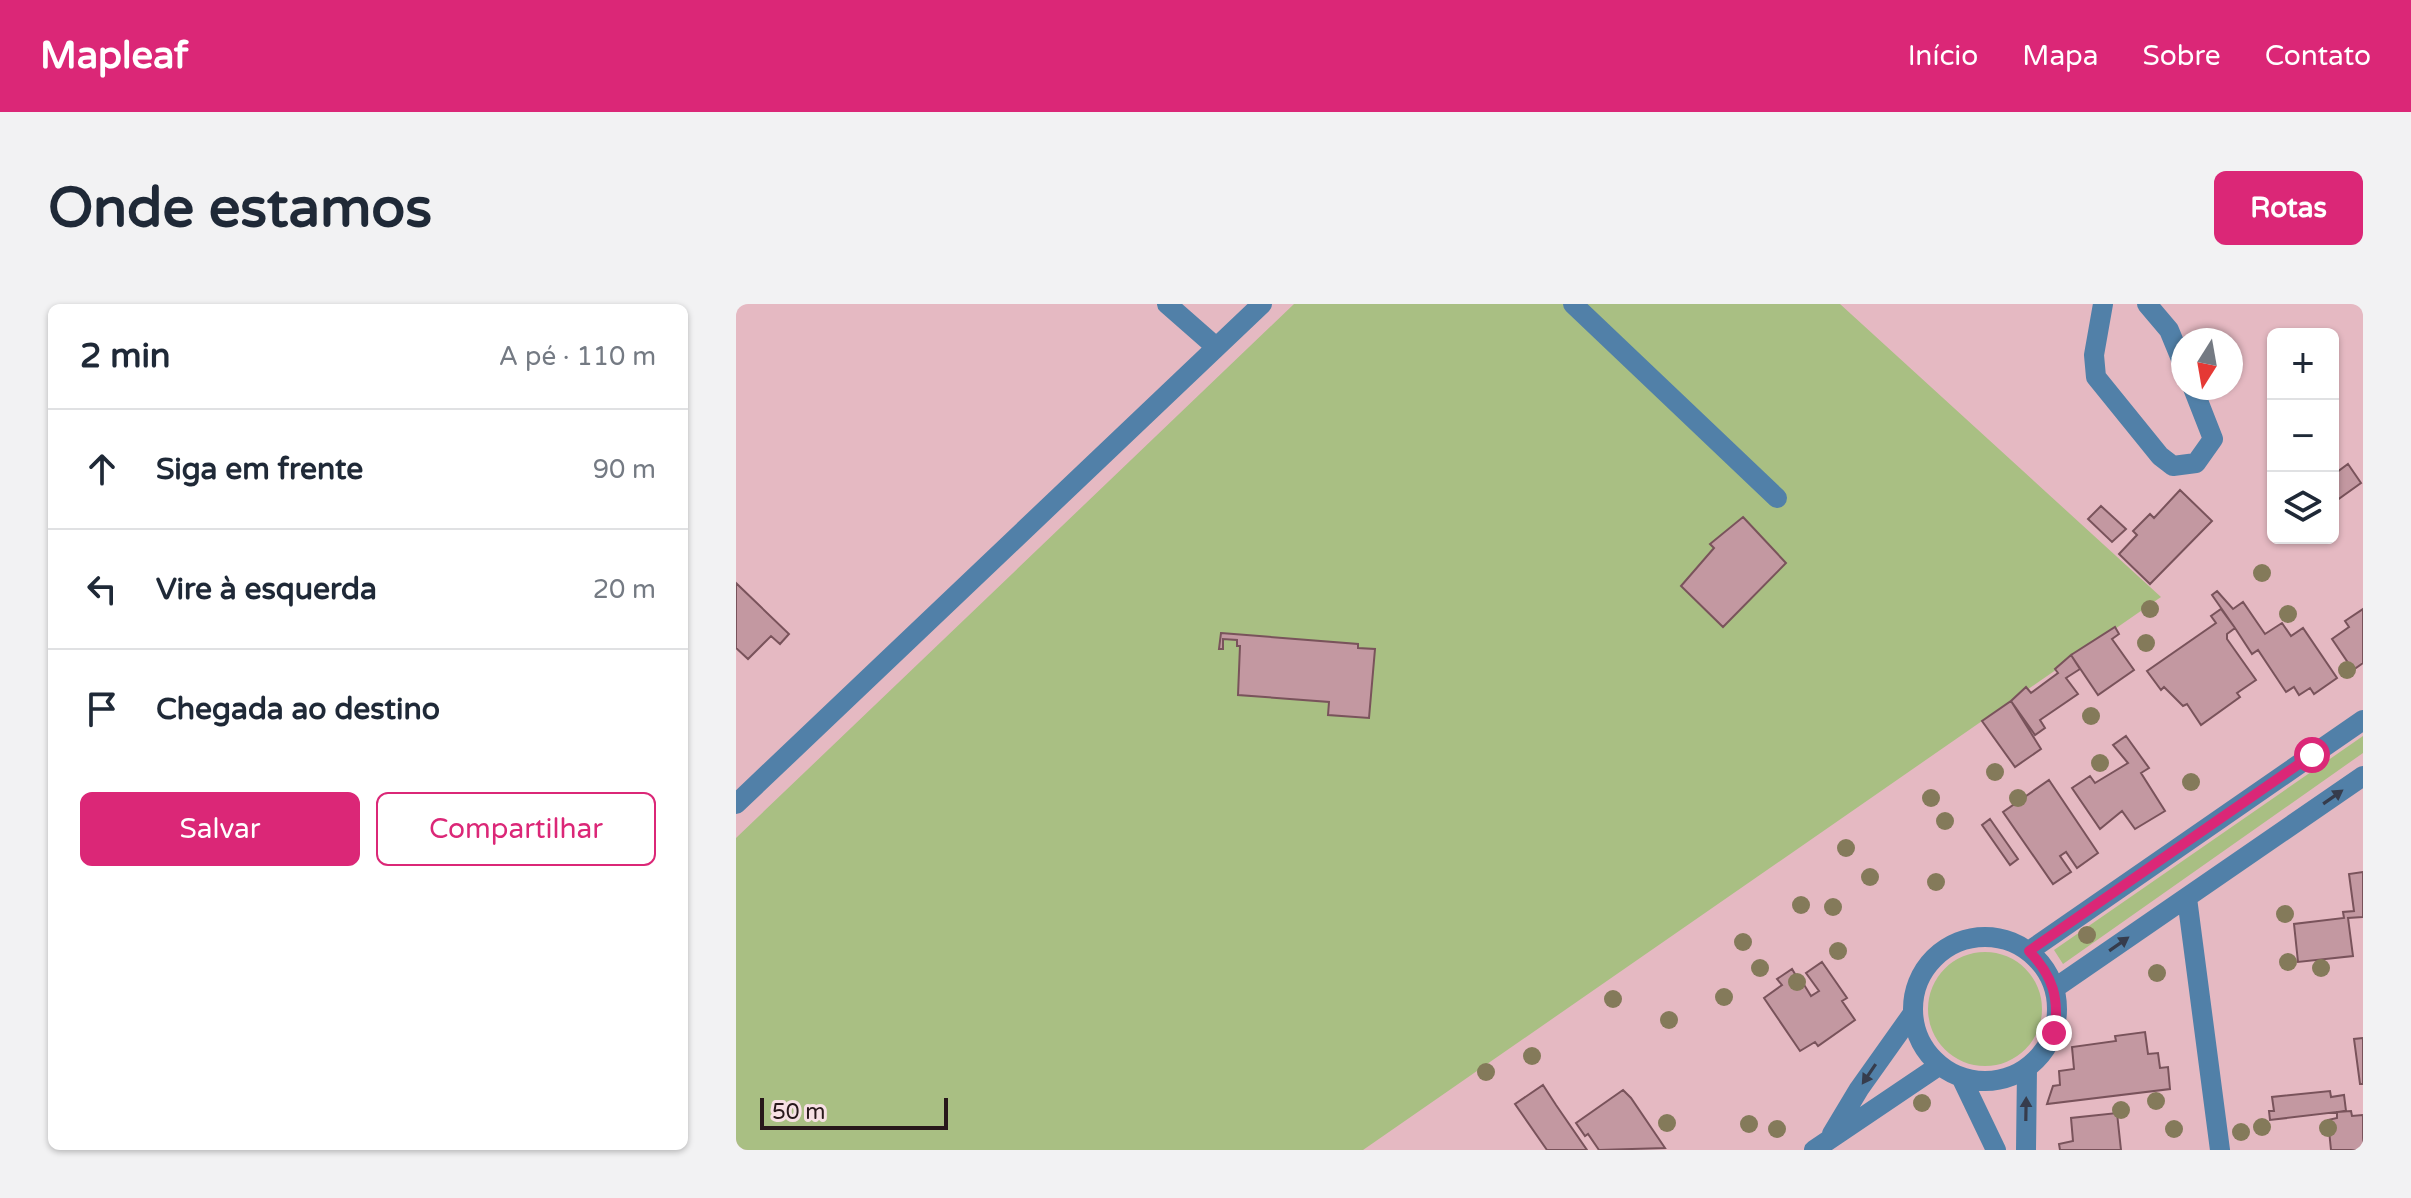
<!DOCTYPE html>
<html lang="pt">
<head>
<meta charset="utf-8">
<style>
	:root { --surface:#fff; --page:#f2f2f3; --text:#1f2937; --muted:#747a83; --line:#e0e1e3; --accent:#db2777 }
	body { margin:0; font-family:"Varela Round",sans-serif; background:var(--page); color:var(--text) }
	.controls { position:absolute; right:24px; top:24px; display:grid; overflow:hidden; border-radius:12px; box-shadow:0 2px 6px #0004 }
	.controls button { width:72px; height:72px; display:grid; place-items:center; padding:0; border:0; border-bottom:2px solid var(--line); background:var(--surface); color:var(--text); font:40px sans-serif }
	.compass { position:absolute; left:1435px; top:24px; width:72px; height:72px; border-radius:50%; background:var(--surface); box-shadow:0 2px 6px #0004; rotate:191deg }
	.scale { position:absolute; left:24px; bottom:20px; width:188px; box-sizing:border-box; padding-left:8px; border:4px solid #28181b; border-top:0; font-size:22px; line-height:28px; white-space:nowrap; color:#28181b; -webkit-text-stroke:6px #f7e0e4; paint-order:stroke }
	.stop { position:absolute; width:24px; height:24px; margin:-18px; border:6px solid #db2777; border-radius:50%; background:#fff }
	.stop.end { background:#db2777; border-color:#fff; box-shadow:0 2px 8px #0008 }
	.list { margin:0; padding:0; list-style:none }
	h2 { display:flex; justify-content:space-between; align-items:center; height:104px; margin:0; padding:0 32px; font-size:34px }
	h2 small { font-size:26px; font-weight:400; color:var(--muted) }
	.list li { display:grid; grid-template-columns:52px 1fr auto; gap:24px; align-items:center; box-sizing:border-box; height:120px; padding:0 32px; border-top:2px solid var(--line) }
	.list b { display:block; font-size:30px; white-space:nowrap }
	.list em { font-size:26px; font-style:normal; color:var(--muted) }
	.actions { display:flex; gap:16px; padding:24px 32px }
	.actions a { flex:1; padding:18px 0; border:2px solid var(--accent); border-radius:12px; text-align:center; font-size:28px; color:var(--accent) }
	.actions .main { background:var(--accent); color:#fff }
	.icon { flex:none; width:44px; height:44px; fill:none; stroke:currentColor; stroke-width:2; stroke-linecap:round; stroke-linejoin:round }
	.map { position:relative; flex:none; width:1627px; height:846px; overflow:hidden; border-radius:12px }
	header { display:flex; align-items:center; gap:48px; box-sizing:border-box; height:112px; padding:0 40px; background:var(--accent); color:#fff }
	header strong { font-size:38px }
	nav { display:flex; gap:44px; margin-inline-start:auto; font-size:28px }
	.intro { display:flex; align-items:center; justify-content:space-between; box-sizing:border-box; height:192px; padding:0 48px }
	h1 { margin:0; font-size:56px }
	.button { padding:20px 36px; border-radius:12px; background:var(--accent); color:#fff; font-size:28px; font-weight:700 }
	main { display:flex; gap:48px; padding:0 48px }
	aside { flex:1; background:var(--surface); border-radius:12px; box-shadow:0 2px 6px #0004 }
	.map>svg:first-child { display:block }
	.green { fill:#a9bf83 }
	.building { fill:#c398a1; stroke:#79535b; stroke-width:2 }
	.lines { fill:none; stroke-linecap:round; stroke-linejoin:round }
	.minor { stroke:#5180a8; stroke-width:20 }
	.tree { fill:#847a5a }
	.oneway { fill:#363c4c }
	.route { stroke:#db2777; stroke-width:10 }
</style>
</head>
<body>
<header>
<strong>Mapleaf</strong>
<nav><a>Início</a><a>Mapa</a><a>Sobre</a><a>Contato</a></nav>
</header>
<div class="intro"><h1>Onde estamos</h1><a class="button">Rotas</a></div>
<main>
<aside>
<h2>2 min<small>A pé · 110 m</small></h2>
<ul class="list">
<li><svg class="icon" aria-label="ahead" viewBox="0 0 24 24"><path d="M12 20V5M6 11l6-6 6 6"/></svg><div><b>Siga em frente</b></div><em>90 m</em></li>
<li><svg class="icon" aria-label="left" viewBox="0 0 24 24"><path d="M17 20v-9H6M10 6l-5 5 5 5"/></svg><div><b>Vire à esquerda</b></div><em>20 m</em></li>
<li><svg class="icon" aria-label="arrive" viewBox="0 0 24 24"><path d="M6 21V4h12l-3 4 3 4H6"/></svg><div><b>Chegada ao destino</b></div></li>
</ul>
<div class="actions"><a class="main">Salvar</a><a>Compartilhar</a></div>
</aside>
<div class="map">
<svg width="1627" height="846" viewBox="0 0 1627 846">
	<rect width="100%" height="100%" fill="#e5b9c2"/>
	<path class="green" d="M 558,0 L 1104,0 L 1425,293 L 627,846 L 0,846 L 0,534 Z
		M 1627,432 L 1627,449 L 1327,660 L 1318,646 Z
		M1192 705a57 57 0 1 1 114 0a57 57 0 1 1-114 0Z"/>
	<path class="building" d="M 1612,160 L 1625,179 L 1597,199 L 1597,171 Z
		M 1444,186 L 1476,217 L 1414,280 L 1383,250 L 1401,231 L 1397,227 L 1414,210 L 1418,214 Z
		M 1365,202 L 1390,225 L 1376,238 L 1352,215 Z
		M 1007,213 L 1050,259 L 987,323 L 945,282 L 978,244 L 974,240 Z
		M 0,279 L 53,330 L 44,340 L 35,332 L 12,355 L 0,344 Z
		M 1481,287 L 1497,305 L 1507,298 L 1529,330 L 1546,319 L 1555,332 L 1567,324 L 1601,374 L 1578,390 L 1574,384 L 1563,391 L 1558,383 L 1550,388 L 1522,346 L 1516,350 L 1499,324 L 1476,291 Z
		M 1485,305 L 1499,324 L 1491,330 L 1491,335 L 1520,376 L 1501,389 L 1504,393 L 1465,421 L 1451,400 L 1447,402 L 1428,383 L 1425,386 L 1411,367 L 1480,319 L 1475,312 Z
		M 1627,305 L 1627,359 L 1617,366 L 1596,335 L 1613,323 L 1609,317 Z
		M 1379,323 L 1383,330 L 1376,335 L 1398,366 L 1362,391 L 1335,351 Z
		M 485,329 L 622,340 L 622,344 L 639,345 L 633,414 L 592,411 L 593,398 L 502,391 L 504,342 L 501,342 L 501,336 L 487,335 L 487,345 L 483,345 Z
		M 1335,351 L 1344,365 L 1330,374 L 1342,390 L 1304,416 L 1309,424 L 1299,431 L 1275,397 L 1290,383 L 1295,389 L 1322,369 L 1319,365 Z
		M 1275,397 L 1305,445 L 1279,463 L 1246,417 Z
		M 1390,432 L 1413,464 L 1405,469 L 1429,507 L 1399,525 L 1386,507 L 1364,525 L 1336,484 L 1354,472 L 1359,479 L 1392,459 L 1377,441 Z
		M 1313,476 L 1362,549 L 1341,564 L 1330,548 L 1324,552 L 1335,568 L 1317,580 L 1267,508 Z
		M 1254,515 L 1282,555 L 1274,561 L 1246,521 Z
		M 1627,568 L 1627,613 L 1612,614 L 1617,652 L 1562,658 L 1558,620 L 1608,614 L 1607,608 L 1618,607 L 1613,570 Z
		M 1086,658 L 1111,694 L 1106,697 L 1119,716 L 1082,742 L 1079,738 L 1064,747 L 1028,694 L 1046,681 L 1041,675 L 1056,665 L 1062,675 L 1058,678 L 1061,682 L 1067,679 L 1075,692 L 1083,687 L 1070,669 Z
		M 1409,728 L 1412,750 L 1422,749 L 1424,764 L 1432,763 L 1434,785 L 1311,800 L 1317,782 L 1324,781 L 1323,767 L 1338,765 L 1336,743 L 1380,737 L 1379,732 Z
		M 1627,734 L 1627,780 L 1624,780 L 1618,735 Z
		M 807,781 L 820,801 L 851,846 L 811,846 L 779,800 Z
		M 887,786 L 895,794 L 929,844 L 863,846 L 852,830 L 849,832 L 840,819 Z
		M 1594,787 L 1595,793 L 1608,791 L 1610,807 L 1534,816 L 1533,807 L 1538,807 L 1536,793 Z
		M 1615,807 L 1616,812 L 1627,811 L 1627,846 L 1595,846 L 1592,816 L 1601,814 L 1601,808 Z
		M 1381,809 L 1385,846 L 1324,846 L 1323,840 L 1337,837 L 1335,814 Z"/>
	<g class="lines">
		<path class="minor" d="M 431,0 L 480,43
			M 837,0 L 1041,194
			M 1367,0 L 1358,51 L 1360,73 L 1424,152 L 1437,162 L 1460,159 L 1477,135 L 1457,84
			M 1411,0 L 1433,26 L 1447,60
			M 0,500 L 526,0
			M 1451,594 L 1484,846
			M1177 705a72 72 0 1 1 144 0a72 72 0 1 1-144 0Z
			M 1293,647 L 1627,416
			M 1319,684 L 1627,472
			M 1225,773 L 1260,846
			M 1096,830 L 1123,785 L 1177,709
			M 1078,846 L 1204,761
			M 1290,846 L 1291,764"/>
	</g>
	<g class="tree">
		<circle cx="1526" cy="269" r="9"/>
		<circle cx="1414" cy="305" r="9"/>
		<circle cx="1552" cy="310" r="9"/>
		<circle cx="1410" cy="339" r="9"/>
		<circle cx="1611" cy="366" r="9"/>
		<circle cx="1355" cy="412" r="9"/>
		<circle cx="1364" cy="459" r="9"/>
		<circle cx="1259" cy="468" r="9"/>
		<circle cx="1455" cy="478" r="9"/>
		<circle cx="1195" cy="494" r="9"/>
		<circle cx="1282" cy="494" r="9"/>
		<circle cx="1209" cy="517" r="9"/>
		<circle cx="1110" cy="544" r="9"/>
		<circle cx="1134" cy="573" r="9"/>
		<circle cx="1200" cy="578" r="9"/>
		<circle cx="1065" cy="601" r="9"/>
		<circle cx="1097" cy="603" r="9"/>
		<circle cx="1549" cy="610" r="9"/>
		<circle cx="1351" cy="631" r="9"/>
		<circle cx="1007" cy="638" r="9"/>
		<circle cx="1102" cy="647" r="9"/>
		<circle cx="1552" cy="658" r="9"/>
		<circle cx="1024" cy="664" r="9"/>
		<circle cx="1585" cy="664" r="9"/>
		<circle cx="1421" cy="669" r="9"/>
		<circle cx="1061" cy="678" r="9"/>
		<circle cx="988" cy="693" r="9"/>
		<circle cx="877" cy="695" r="9"/>
		<circle cx="933" cy="716" r="9"/>
		<circle cx="796" cy="752" r="9"/>
		<circle cx="750" cy="768" r="9"/>
		<circle cx="1420" cy="797" r="9"/>
		<circle cx="1186" cy="799" r="9"/>
		<circle cx="1385" cy="806" r="9"/>
		<circle cx="931" cy="819" r="9"/>
		<circle cx="1013" cy="820" r="9"/>
		<circle cx="1526" cy="823" r="9"/>
		<circle cx="1592" cy="824" r="9"/>
		<circle cx="1041" cy="825" r="9"/>
		<circle cx="1438" cy="825" r="9"/>
		<circle cx="1505" cy="828" r="9"/>
	</g>
	<defs><path id="oneway-solid" d="M-6-.8H1V-3.2L6.5 0L1 3.2V.8H-6Z" transform="scale(2)"/></defs>
	<g class="oneway">
		<use href="#oneway-solid" transform="translate(1597 493) rotate(-35)"/>
		<use href="#oneway-solid" transform="translate(1383 640) rotate(-35)"/>
		<use href="#oneway-solid" transform="translate(1133 770) rotate(124)"/>
		<use href="#oneway-solid" transform="translate(1290 805) rotate(-89)"/>
	</g>
	<g class="lines">
		<path class="route" d="M 1318,729 C 1324,695 1317,672 1293,647 L 1576,451"/>
	</g>
</svg>
<div class="controls">
<button>+</button>
<button>−</button>
<button><svg class="icon" aria-label="layers" viewBox="0 0 24 24"><path d="M12 4l9 5-9 5-9-5zM3 14l9 5 9-5"/></svg></button>
</div>
<svg class="compass" viewBox="-18 -18 36 36"><path d="M0-13l5 13h-10z" fill="#e53935"/><path d="M0 13l5-13h-10z" fill="#747a83"/></svg>
<div class="scale">50 m</div>
<div class="stop" style="left:1576px;top:451px"></div>
<div class="stop end" style="left:1318px;top:729px"></div>
</div>
</main>
</body>
</html>
